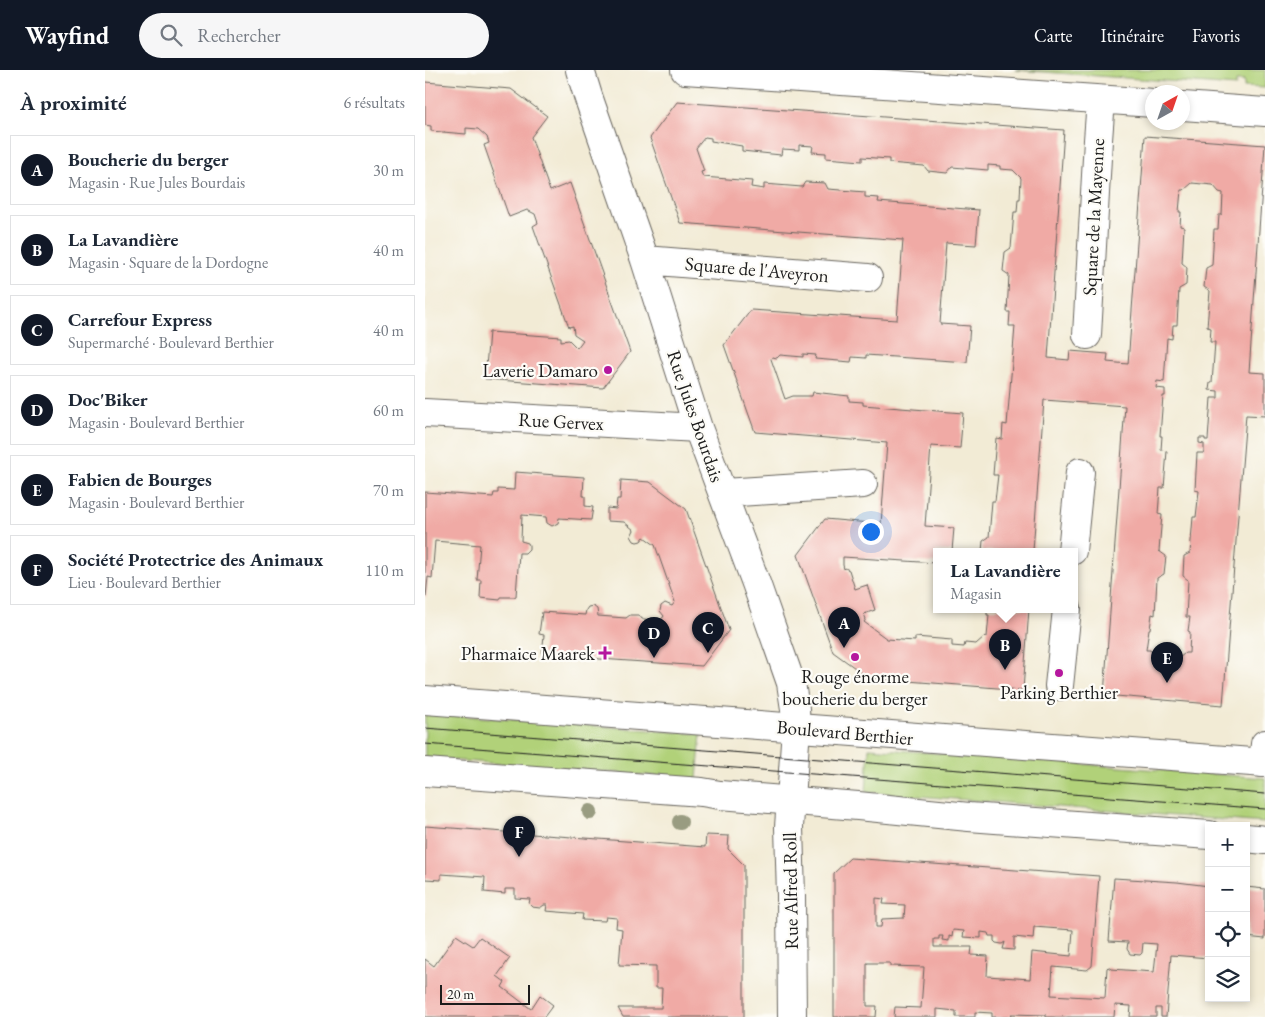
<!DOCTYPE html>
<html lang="fr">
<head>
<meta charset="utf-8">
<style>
	:root { --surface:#fff; --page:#f6f6f7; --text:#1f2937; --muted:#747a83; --line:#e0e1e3; --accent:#111827 }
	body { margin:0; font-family:"EB Garamond",serif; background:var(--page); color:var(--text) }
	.controls { position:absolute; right:15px; bottom:15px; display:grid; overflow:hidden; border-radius:0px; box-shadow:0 2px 8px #0003 }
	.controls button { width:45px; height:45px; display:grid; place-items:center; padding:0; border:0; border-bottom:1px solid var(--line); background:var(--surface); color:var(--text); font:25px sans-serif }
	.compass { position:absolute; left:720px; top:15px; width:45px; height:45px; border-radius:50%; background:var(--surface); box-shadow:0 2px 8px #0003; rotate:40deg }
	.scale { position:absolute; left:15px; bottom:12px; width:90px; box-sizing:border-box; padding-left:5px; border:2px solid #1c1c1c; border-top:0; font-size:14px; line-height:18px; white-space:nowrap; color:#1c1c1c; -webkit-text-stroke:4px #fdfcf7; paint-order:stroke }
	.you { position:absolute; left:445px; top:461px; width:18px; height:18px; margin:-12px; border:4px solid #fff; border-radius:50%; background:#1a73e8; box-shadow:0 0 0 8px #1a73e833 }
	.badge { display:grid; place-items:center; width:32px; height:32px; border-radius:50%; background:var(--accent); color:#fff; font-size:16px; font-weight:700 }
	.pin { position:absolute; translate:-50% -41px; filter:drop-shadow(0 1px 2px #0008) }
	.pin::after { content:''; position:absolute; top:26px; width:18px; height:15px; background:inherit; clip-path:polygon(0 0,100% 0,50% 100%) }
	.popup { position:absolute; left:508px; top:478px; width:145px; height:65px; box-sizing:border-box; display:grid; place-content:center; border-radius:0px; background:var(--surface); filter:drop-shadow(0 1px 4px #0005); font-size:16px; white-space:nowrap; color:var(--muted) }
	.popup b { font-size:19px; color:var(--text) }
	.popup::after { content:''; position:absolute; left:50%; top:100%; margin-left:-10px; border:10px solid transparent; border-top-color:var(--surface) }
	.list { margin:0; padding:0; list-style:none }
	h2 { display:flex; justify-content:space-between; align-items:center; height:65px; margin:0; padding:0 20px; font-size:21px }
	h2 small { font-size:16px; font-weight:400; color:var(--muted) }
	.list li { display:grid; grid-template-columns:32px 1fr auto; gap:15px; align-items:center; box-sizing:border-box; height:70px; margin:0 10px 10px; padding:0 10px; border:1px solid var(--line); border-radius:0px }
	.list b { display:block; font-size:19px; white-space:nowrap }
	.list p { margin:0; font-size:16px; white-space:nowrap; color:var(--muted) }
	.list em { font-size:16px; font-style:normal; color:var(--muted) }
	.icon { flex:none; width:28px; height:28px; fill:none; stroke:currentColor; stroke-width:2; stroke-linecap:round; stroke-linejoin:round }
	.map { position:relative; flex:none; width:840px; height:947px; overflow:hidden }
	header { display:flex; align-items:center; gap:30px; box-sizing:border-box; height:70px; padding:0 25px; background:var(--accent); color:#fff }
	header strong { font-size:24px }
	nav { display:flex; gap:28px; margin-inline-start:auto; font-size:18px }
	.search { width:350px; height:45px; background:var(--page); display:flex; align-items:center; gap:12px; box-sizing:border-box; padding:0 18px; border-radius:28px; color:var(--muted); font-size:19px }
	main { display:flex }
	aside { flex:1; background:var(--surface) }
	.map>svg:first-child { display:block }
	.green { fill:#b1d179; stroke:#66764a }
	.building { fill:#f0aaa5; fill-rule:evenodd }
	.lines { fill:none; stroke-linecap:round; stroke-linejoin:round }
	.street-casing { stroke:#67645d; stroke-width:30 }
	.primary-casing { stroke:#67645d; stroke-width:30 }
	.street { stroke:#fff; stroke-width:28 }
	.primary { stroke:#fff; stroke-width:28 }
	.tram { stroke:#1c1c1c; stroke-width:1 }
	.tree { fill:#999c81 }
	.poi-dot { fill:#b5179e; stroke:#fdfcf7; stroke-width:2 }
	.labels { text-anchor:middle; stroke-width:4.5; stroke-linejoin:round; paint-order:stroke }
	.street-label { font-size:19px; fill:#1c1c1c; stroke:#fdfcf7 }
	.poi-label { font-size:19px; fill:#1c1c1c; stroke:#fdfcf7; text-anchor:end }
</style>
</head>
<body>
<header>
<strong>Wayfind</strong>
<div class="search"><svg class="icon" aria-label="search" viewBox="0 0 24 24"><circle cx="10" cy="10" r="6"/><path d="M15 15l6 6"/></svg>Rechercher</div>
<nav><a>Carte</a><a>Itinéraire</a><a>Favoris</a></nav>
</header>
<main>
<aside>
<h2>À proximité<small>6 résultats</small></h2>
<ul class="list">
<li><span class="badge">A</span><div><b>Boucherie du berger</b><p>Magasin · Rue Jules Bourdais</p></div><em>30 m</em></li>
<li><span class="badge">B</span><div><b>La Lavandière</b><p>Magasin · Square de la Dordogne</p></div><em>40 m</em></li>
<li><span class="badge">C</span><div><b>Carrefour Express</b><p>Supermarché · Boulevard Berthier</p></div><em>40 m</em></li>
<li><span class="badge">D</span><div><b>Doc'Biker</b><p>Magasin · Boulevard Berthier</p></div><em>60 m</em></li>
<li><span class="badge">E</span><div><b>Fabien de Bourges</b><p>Magasin · Boulevard Berthier</p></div><em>70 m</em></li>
<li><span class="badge">F</span><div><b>Société Protectrice des Animaux</b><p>Lieu · Boulevard Berthier</p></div><em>110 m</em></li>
</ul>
</aside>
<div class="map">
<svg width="840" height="947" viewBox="0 0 840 947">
	<rect width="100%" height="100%" fill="#fdfcf7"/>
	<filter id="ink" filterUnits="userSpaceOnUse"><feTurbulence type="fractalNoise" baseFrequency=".02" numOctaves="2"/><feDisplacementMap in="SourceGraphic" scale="10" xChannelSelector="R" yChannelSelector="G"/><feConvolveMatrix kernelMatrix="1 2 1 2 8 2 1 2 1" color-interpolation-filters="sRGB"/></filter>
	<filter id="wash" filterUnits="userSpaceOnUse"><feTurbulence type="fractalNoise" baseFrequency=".0096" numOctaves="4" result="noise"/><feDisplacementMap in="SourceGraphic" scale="20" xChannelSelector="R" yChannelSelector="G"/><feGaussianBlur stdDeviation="1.12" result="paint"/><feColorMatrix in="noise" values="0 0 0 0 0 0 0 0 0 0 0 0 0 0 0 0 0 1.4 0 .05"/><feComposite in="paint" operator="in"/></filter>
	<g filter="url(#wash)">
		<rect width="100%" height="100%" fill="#f2ebd5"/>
		<path class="green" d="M 590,0 L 840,0 L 840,18 L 819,17 L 819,11 L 811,11 L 811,16 Z
			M 0,643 L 276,664 L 272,709 L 0,688 Z
			M 444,678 L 840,708 L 840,753 L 441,722 Z"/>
		<g id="blocks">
			<path class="building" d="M 0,12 L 86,19 L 122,46 L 106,67 L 125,121 L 145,113 L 205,282 L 178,318 L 60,309 L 64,262 L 136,267 L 136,271 L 144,270 L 152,278 L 158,270 L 149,264 L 148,256 L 144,257 L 108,156 L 113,153 L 110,144 L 102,140 L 84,147 L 59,75 L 64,73 L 62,67 L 53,59 L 41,58 L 41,64 L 6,61 L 6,56 L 0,55 Z
				M 252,32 L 639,60 L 623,288 L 644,290 L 645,281 L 683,284 L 682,292 L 703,294 L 720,66 L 840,75 L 824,302 L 840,303 L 840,346 L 821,345 L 798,635 L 679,625 L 700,336 L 619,330 L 608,481 L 557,481 L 558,471 L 564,467 L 567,431 L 570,431 L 573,405 L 568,405 L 571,368 L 577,369 L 578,354 L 582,355 L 590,256 L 584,256 L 585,242 L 582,242 L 584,205 L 578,201 L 580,182 L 586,178 L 589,142 L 592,142 L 593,129 L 595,129 L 596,108 L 588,100 L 575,99 L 575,96 L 563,95 L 563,100 L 527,97 L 522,103 L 503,101 L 499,96 L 464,93 L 464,89 L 437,87 L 437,91 L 401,88 L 401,83 L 387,82 L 388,76 L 374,75 L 374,80 L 357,79 L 356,85 L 317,81 L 317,76 L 286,71 L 286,68 L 280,67 L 271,78 L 279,101 L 276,102 L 278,107 L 327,111 L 326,117 L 339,119 L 339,114 L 377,117 L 380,112 L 400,113 L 403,119 L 440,122 L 440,127 L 454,128 L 453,132 L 554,140 L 551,175 L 521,173 L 515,254 L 545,256 L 542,292 L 441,285 L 441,288 L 427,287 L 426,292 L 390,289 L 391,285 L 378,284 L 378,287 L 355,285 L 352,288 L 347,287 L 346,289 L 360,329 L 368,326 L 387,326 L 388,322 L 424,326 L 424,331 L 438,332 L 438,335 L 538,343 L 535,378 L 506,376 L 500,456 L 529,458 L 527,481 L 511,481 L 511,493 L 418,487 L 418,495 L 419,499 L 420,498 L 424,500 L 430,519 L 442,515 L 450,540 L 439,544 L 441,549 L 439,552 L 462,569 L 490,571 L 490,567 L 527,570 L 527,576 L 539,577 L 540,573 L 551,574 L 560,566 L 562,567 L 564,545 L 562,545 L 562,539 L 604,539 L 598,620 L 444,608 L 408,582 L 373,485 L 400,449 L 456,454 L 462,373 L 330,362 L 299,275 L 326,240 L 472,250 L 478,170 L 255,153 L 225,68 ZM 767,113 L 788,115 L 794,122 L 798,123 L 797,145 L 794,145 L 793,159 L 789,159 L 787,195 L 781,198 L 779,217 L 785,221 L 782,257 L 786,258 L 785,272 L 790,272 L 787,313 L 785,313 L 784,320 L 793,321 L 793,328 L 786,328 L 783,370 L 780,370 L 780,368 L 774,368 L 774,373 L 779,374 L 779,383 L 772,383 L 770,420 L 774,421 L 771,447 L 768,447 L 765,483 L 759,486 L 758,506 L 763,510 L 761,547 L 765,547 L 763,561 L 765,562 L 764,583 L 760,583 L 753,589 L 731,587 L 725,580 L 721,580 L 724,559 L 725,559 L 727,544 L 730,545 L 732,508 L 739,504 L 741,486 L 734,481 L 737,445 L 733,444 L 735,418 L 739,418 L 742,381 L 736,380 L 737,366 L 735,366 L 738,326 L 740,326 L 740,319 L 731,318 L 732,311 L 739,312 L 742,268 L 747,269 L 748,255 L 752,255 L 754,219 L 761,215 L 762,197 L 757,193 L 759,157 L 755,156 L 756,142 L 754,142 L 756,120 L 759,120 Z
				M 90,402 L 159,407 L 158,426 L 160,426 L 160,436 L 168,437 L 166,450 L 134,448 L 133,453 L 127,456 L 122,453 L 121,447 L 97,445 L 96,471 L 103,473 L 104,475 L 104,479 L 100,483 L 94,483 L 91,526 L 89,527 L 76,527 L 75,530 L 55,528 L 56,510 L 52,510 L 55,475 L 10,471 L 7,508 L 3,507 L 1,527 L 0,527 L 0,422 L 68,427 L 69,423 L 73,423 L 73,419 L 89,420 Z
				M 196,410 L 225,412 L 261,439 L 304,560 L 277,596 L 117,585 L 119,565 L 114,564 L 117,542 L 160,545 L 161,540 L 163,537 L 168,536 L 172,539 L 173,546 L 201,548 L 205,545 L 214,545 L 217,549 L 236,550 L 239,546 L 235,541 L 236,536 L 240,533 L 247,536 L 250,532 L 230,475 L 219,467 L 216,471 L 212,472 L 209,471 L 206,466 L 209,460 L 199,452 L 182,451 L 182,438 L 191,439 L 192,429 L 195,429 Z
				M 0,756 L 280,777 L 281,765 L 304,766 L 303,779 L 319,795 L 319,947 L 198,947 L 193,938 L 236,938 L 237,918 L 231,918 L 231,896 L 194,895 L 197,859 L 191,858 L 192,848 L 181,847 L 180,851 L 157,850 L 158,844 L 121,841 L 122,835 L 119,835 L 115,838 L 107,837 L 104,834 L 105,829 L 90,828 L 90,819 L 80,819 L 80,824 L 59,822 L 60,807 L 16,804 L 16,810 L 0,809 Z
				M 425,788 L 674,806 L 667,896 L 662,900 L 628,897 L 626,925 L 680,928 L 682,898 L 683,897 L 686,899 L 729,902 L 732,874 L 718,873 L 717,883 L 715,885 L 705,884 L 702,879 L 703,872 L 684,871 L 689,808 L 752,812 L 784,816 L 784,888 L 746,885 L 741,947 L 736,947 L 736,938 L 731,938 L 731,947 L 705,947 L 706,936 L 690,935 L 689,947 L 621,947 L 621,945 L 586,944 L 588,947 L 567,947 L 567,943 L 550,942 L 550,947 L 531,947 L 531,941 L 512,939 L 512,947 L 469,947 L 470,937 L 496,938 L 499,897 L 465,896 L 465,893 L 442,893 L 442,936 L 452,936 L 451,947 L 409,947 L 409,803 ZM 451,828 L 459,829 L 458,834 L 480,835 L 479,848 L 457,849 L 456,857 L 451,857 ZM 609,857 L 648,860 L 646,886 L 607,882 L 605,909 L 562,906 L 563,886 L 546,885 L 547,877 L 509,877 L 509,869 L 514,869 L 514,866 L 518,866 L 517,870 L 524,871 L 524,866 L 527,867 L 528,860 L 539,861 L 538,867 L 556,868 L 556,862 L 563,863 L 564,866 L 569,866 L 569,871 L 571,873 L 577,874 L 580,872 L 578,879 L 589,880 L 589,867 L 608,869 Z
				M 821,817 L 840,819 L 840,869 L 821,867 Z
				M 31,865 L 48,876 L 55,867 L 85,888 L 72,906 L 80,912 L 77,917 L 106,939 L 115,925 L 128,935 L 119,947 L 0,947 L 0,889 L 9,896 Z"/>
		</g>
	</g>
	<g filter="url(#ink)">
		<use href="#blocks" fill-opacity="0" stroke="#67645d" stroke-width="1"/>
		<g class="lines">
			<defs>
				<path id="street" d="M 155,0 L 163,26 L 220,190 L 273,358 L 331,513 L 366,613 L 370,639 L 371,658 L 364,757 L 366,826 L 367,947
					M 260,0 L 728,33
					M 758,36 L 840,42
					M 220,190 L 443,208
					M 662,265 L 673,70 L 676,30
					M 0,343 L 273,358
					M 298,423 L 438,414
					M 647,481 L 655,402
					M 634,616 L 642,539
					M 838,693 L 840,674"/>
				<path id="primary" d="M 0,630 L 840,693
					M 0,702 L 277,722 L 295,725 L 433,736 L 544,747 L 784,765
					M 821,768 L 840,770"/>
			</defs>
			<use href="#street" class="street-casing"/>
			<use href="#primary" class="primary-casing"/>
			<use href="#street" class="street"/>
			<use href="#primary" class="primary"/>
			<path class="tram" d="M 0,658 L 840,724
				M 0,674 L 840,739"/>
		</g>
		<g class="tree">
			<circle cx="165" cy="742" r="8"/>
			<circle cx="255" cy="752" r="8"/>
		</g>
	</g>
	<g class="poi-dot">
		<circle cx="183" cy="300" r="5"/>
		<path d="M177.5 575.5h5v5h5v5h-5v5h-5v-5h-5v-5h5z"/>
		<circle cx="430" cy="587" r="5"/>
		<circle cx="634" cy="603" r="5"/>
	</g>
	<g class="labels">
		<g class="street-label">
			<text transform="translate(668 147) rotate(-87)" y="7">Square de la Mayenne</text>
			<text transform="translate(332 199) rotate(5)" y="7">Square de l'Aveyron</text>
			<text transform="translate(271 346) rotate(71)" y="7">Rue Jules Bourdais</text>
			<text transform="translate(136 351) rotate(3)" y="7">Rue Gervex</text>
			<text transform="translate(420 662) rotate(5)" y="7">Boulevard Berthier</text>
			<text transform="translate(365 821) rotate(-91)" y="7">Rue Alfred Roll</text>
		</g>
		<g class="poi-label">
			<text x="173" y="307">Laverie Damaro</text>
			<text x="170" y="590">Pharmaice Maarek</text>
			<text x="430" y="613" text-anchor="middle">Rouge énorme<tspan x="430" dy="22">boucherie du berger</tspan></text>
			<text x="634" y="629" text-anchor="middle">Parking Berthier</text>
		</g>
	</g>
</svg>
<div class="controls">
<button>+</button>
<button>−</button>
<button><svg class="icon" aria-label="locate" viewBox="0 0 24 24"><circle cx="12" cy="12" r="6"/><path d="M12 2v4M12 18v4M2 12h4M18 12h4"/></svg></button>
<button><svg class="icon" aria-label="layers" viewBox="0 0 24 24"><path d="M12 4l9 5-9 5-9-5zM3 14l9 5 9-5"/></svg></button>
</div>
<svg class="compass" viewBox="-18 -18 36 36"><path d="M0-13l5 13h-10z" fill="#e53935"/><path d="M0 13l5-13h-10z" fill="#747a83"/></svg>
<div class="scale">20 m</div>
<div class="you"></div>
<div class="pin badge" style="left:419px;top:578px">A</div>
<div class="pin badge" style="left:580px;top:600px">B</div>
<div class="popup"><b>La Lavandière</b>Magasin</div>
<div class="pin badge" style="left:283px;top:583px">C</div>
<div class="pin badge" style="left:229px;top:588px">D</div>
<div class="pin badge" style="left:742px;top:613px">E</div>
<div class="pin badge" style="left:94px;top:787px">F</div>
</div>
</main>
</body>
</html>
